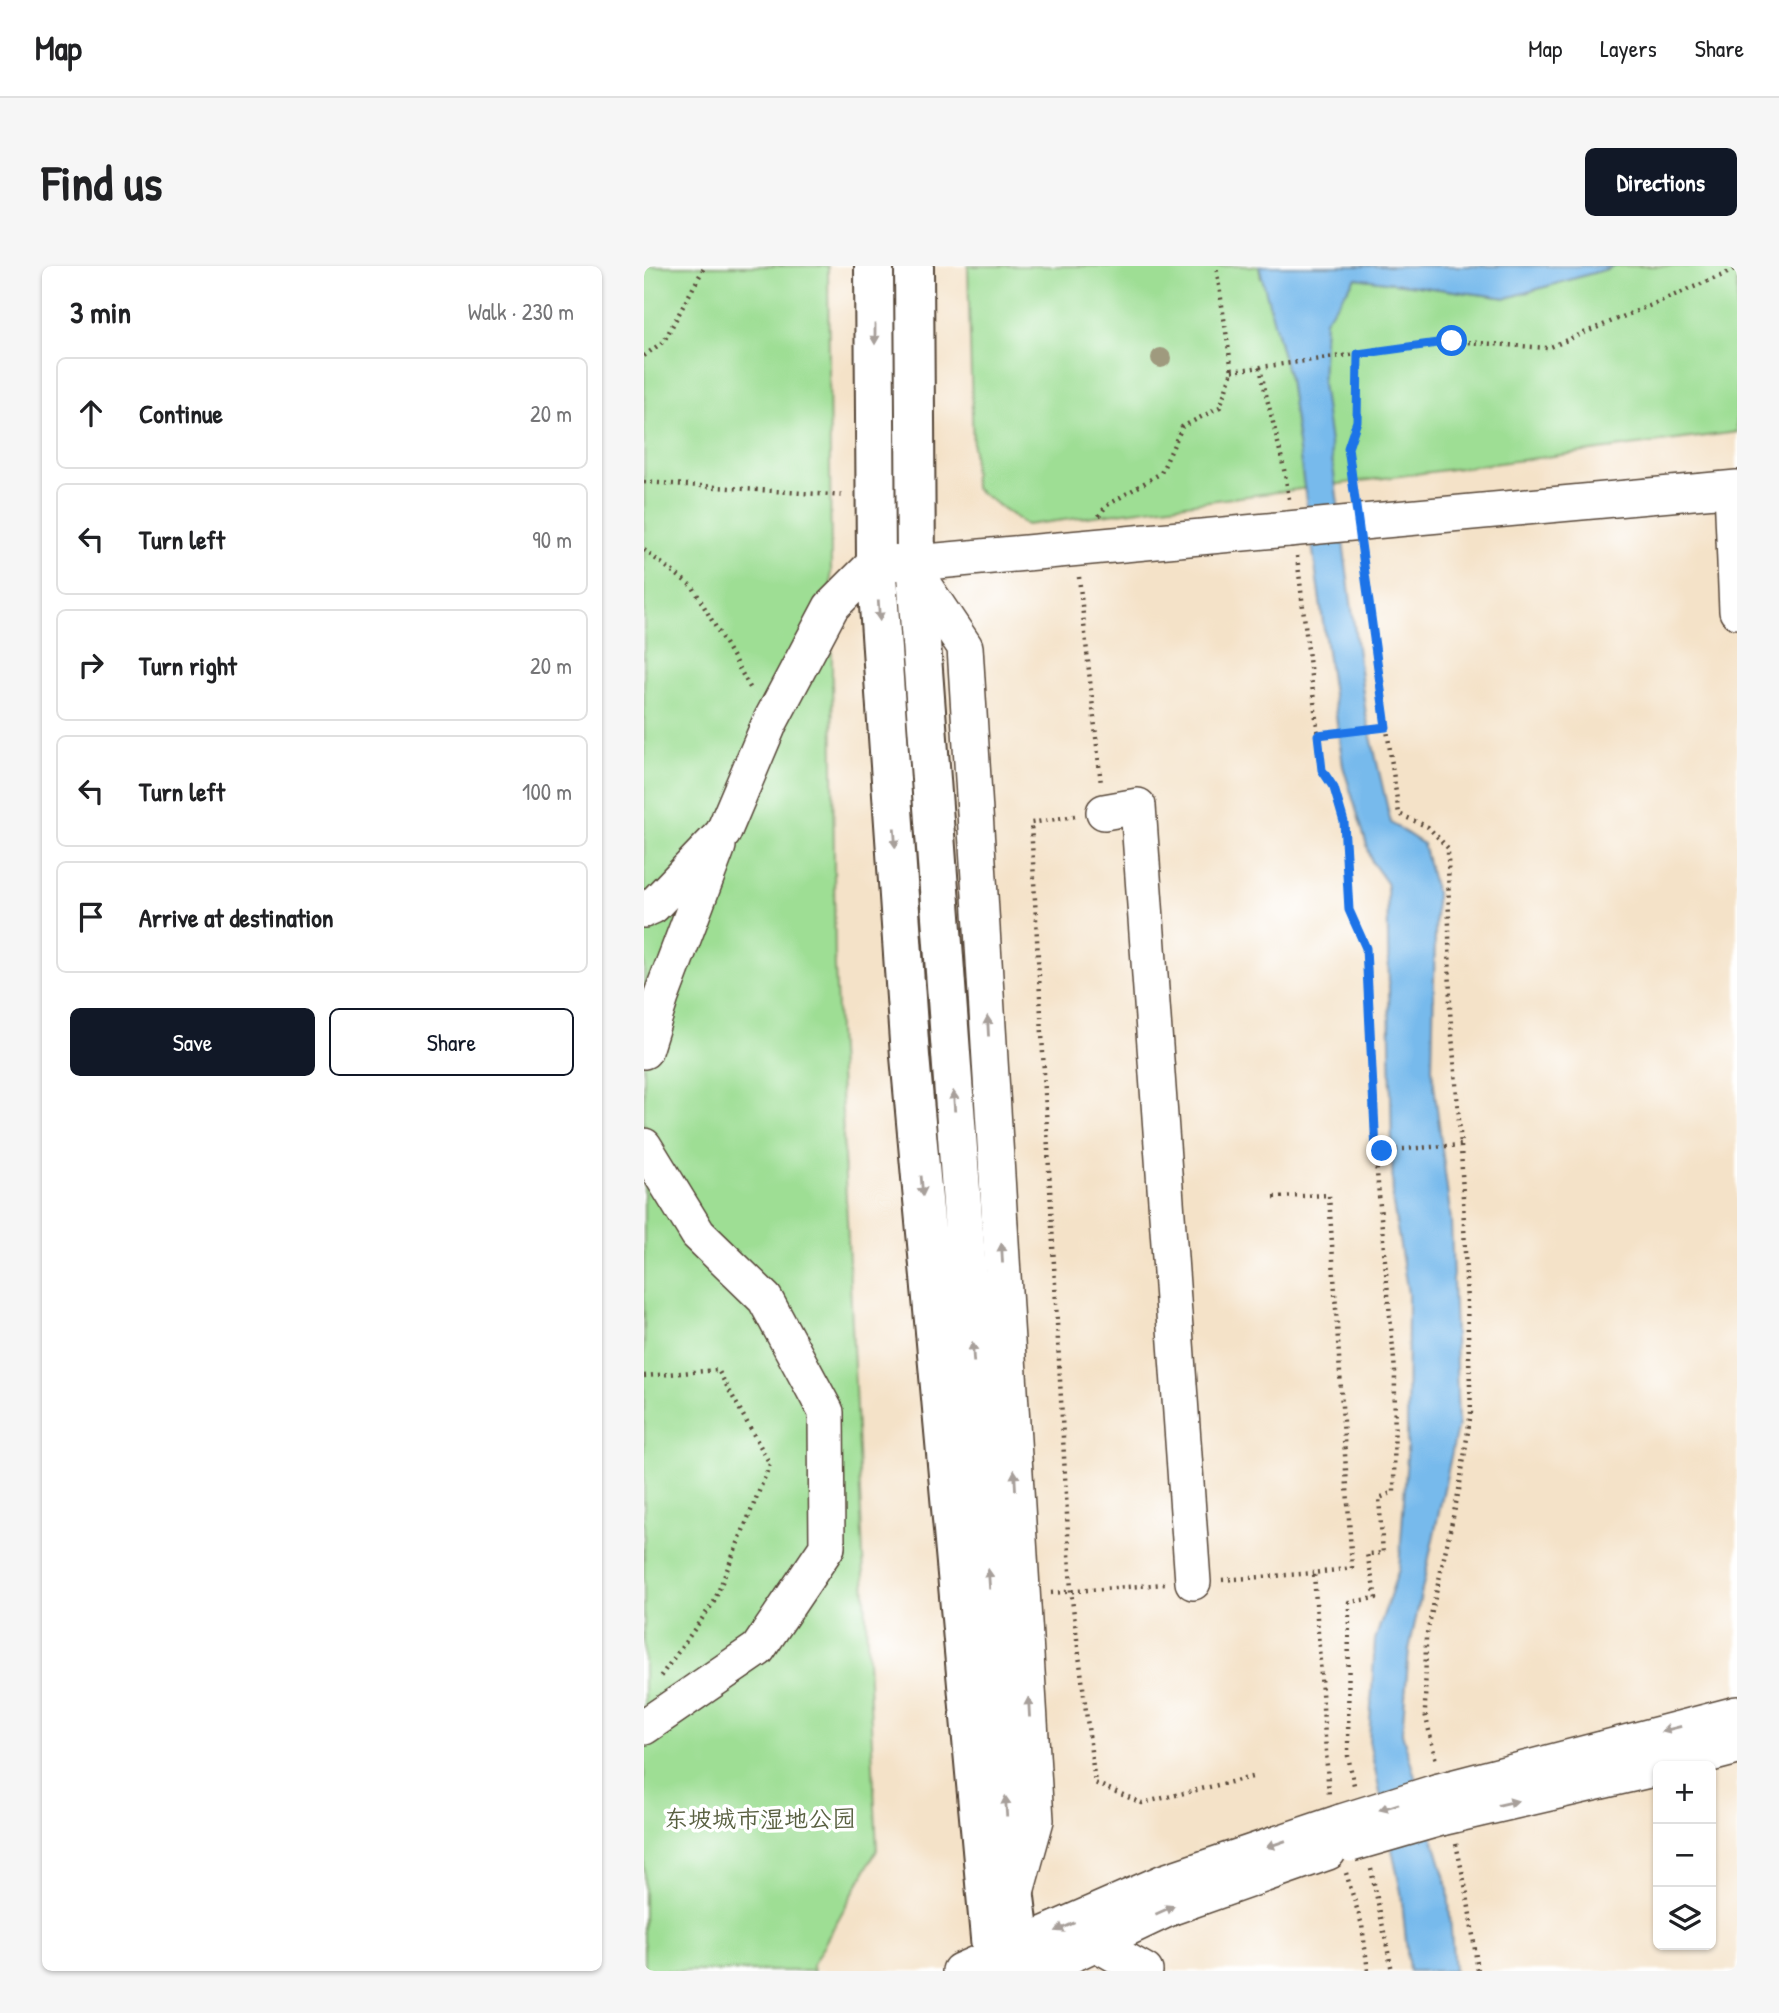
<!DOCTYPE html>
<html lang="en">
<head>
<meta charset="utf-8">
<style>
	:root { --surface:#fff; --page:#f6f6f6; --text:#202124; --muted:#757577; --line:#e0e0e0; --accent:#111827 }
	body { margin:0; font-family:"Patrick Hand","LXGW WenKai TC",sans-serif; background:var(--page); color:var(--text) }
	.controls { position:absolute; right:21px; bottom:21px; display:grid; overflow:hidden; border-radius:10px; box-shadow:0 2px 5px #0004 }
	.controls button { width:63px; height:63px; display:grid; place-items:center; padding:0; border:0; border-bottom:2px solid var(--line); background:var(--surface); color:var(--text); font:35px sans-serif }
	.stop { position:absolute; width:21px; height:21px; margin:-16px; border:5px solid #1a73e8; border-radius:50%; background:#fff }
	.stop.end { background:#1a73e8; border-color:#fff; box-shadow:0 2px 7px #0008 }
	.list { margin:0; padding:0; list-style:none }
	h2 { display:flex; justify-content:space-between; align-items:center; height:91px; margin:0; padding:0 28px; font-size:30px }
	h2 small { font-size:23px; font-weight:400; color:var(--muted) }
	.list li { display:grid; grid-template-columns:46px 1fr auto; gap:21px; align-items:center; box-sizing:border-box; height:112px; margin:0 14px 14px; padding:0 14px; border:2px solid var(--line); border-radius:10px }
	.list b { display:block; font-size:26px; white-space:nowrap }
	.list em { font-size:23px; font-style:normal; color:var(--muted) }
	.actions { display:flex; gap:14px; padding:21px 28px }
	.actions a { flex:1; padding:16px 0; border:2px solid var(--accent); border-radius:10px; text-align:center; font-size:24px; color:var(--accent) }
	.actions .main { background:var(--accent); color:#fff }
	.icon { flex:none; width:38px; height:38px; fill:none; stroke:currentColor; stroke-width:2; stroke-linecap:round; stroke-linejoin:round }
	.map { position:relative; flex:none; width:1093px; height:1705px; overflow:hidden; border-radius:10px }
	header { display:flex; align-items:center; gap:42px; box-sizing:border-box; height:98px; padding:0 35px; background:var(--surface); border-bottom:2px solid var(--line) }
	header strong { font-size:33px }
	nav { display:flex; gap:38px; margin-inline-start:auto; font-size:24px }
	.intro { display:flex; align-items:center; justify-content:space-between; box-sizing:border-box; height:168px; padding:0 42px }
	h1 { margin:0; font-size:49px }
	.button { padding:18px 32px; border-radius:10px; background:var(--accent); color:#fff; font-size:24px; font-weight:700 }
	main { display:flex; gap:42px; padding:0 42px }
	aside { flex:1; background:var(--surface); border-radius:10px; box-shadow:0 2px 5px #0004 }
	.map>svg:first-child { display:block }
	.green { fill:#9ede94; stroke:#6c8459; stroke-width:2 }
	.water { fill:#77baec; stroke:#597285; stroke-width:2 }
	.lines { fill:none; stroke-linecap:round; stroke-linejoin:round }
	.minor-casing { stroke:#574638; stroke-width:38 }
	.major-casing { stroke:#574638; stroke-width:42 }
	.path { stroke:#574638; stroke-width:4.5; stroke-dasharray:2 5; stroke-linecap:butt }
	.minor { stroke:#fff; stroke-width:35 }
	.major { stroke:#fff; stroke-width:38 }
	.minor-bridge-casing { stroke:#574638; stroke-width:38; stroke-linecap:butt }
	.minor-bridge { stroke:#fff; stroke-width:35 }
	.tree { fill:#9f9a7e }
	.oneway { fill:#a79f9a }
	.route { stroke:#1a73e8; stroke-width:9 }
	.labels { text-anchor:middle; stroke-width:7; stroke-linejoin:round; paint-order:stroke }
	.park-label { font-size:24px; fill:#596041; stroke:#fff }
</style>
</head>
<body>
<header>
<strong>Map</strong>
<nav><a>Map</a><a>Layers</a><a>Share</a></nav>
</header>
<div class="intro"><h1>Find us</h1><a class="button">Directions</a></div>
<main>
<aside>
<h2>3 min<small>Walk · 230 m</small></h2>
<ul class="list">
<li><svg class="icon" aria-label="ahead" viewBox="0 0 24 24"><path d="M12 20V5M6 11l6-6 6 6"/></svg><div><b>Continue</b></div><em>20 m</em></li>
<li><svg class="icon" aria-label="left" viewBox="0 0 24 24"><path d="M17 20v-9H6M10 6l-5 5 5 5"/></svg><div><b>Turn left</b></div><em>90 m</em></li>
<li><svg class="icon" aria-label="right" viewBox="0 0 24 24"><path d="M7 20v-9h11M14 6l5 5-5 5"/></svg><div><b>Turn right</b></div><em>20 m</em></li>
<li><svg class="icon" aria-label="left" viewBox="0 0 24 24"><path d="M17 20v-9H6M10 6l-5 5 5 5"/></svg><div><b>Turn left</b></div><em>100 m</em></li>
<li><svg class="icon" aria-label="arrive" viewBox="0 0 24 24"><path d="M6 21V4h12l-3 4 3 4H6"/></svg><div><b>Arrive at destination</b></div></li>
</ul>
<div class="actions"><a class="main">Save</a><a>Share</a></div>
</aside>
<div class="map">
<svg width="1093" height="1705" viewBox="0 0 1093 1705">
	<rect width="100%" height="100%" fill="#fff"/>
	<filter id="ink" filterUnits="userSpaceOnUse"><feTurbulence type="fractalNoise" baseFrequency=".0143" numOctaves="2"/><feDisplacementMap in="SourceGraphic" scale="14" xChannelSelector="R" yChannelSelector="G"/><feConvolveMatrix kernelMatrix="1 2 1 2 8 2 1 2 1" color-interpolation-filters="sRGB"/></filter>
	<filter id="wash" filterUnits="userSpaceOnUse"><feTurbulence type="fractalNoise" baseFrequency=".00686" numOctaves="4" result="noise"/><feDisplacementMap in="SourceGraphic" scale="28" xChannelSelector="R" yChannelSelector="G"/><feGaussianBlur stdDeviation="1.57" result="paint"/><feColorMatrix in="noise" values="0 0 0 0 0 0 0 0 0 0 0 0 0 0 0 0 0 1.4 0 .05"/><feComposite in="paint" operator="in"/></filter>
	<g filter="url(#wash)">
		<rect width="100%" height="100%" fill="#f4e2c8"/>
		<path class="green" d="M 0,0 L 184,0 L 191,701 L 233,1584 L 168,1700 L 170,1705 L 0,1705 Z
			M 324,0 L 615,0 L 617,13 L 712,12 L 863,32 L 973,0 L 1093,0 L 1093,166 L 382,259 L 330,222 Z"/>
		<path class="water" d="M 615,0 L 973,0 L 863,32 L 712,12 L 681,54 L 678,117 L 722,449 L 747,557 L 779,578 L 792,627 L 788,802 L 807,955 L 814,1158 L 765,1384 L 758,1467 L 804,1623 L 810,1705 L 765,1705 L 757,1626 L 725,1475 L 731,1374 L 755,1303 L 763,1190 L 764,1028 L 749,938 L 743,617 L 728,596 L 699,500 L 645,113 Z"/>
	</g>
	<g filter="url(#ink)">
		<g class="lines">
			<defs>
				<path id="minor" d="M 1088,223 L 1093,345
					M 718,256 L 1093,222
					M 272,308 L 321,381 L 392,1554 L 372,1626
					M 460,546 L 494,540 L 549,1316
					M 0,644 L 9,640 L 79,567 L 126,456 L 187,341 L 232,296 L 272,297 L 644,263
					M 0,785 L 17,731 L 74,580
					M 0,880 L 54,968 L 121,1033 L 182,1146 L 183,1281 L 114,1383 L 0,1461
					M 1020,1500 L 1093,1481
					M 792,1526 L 1093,1448
					M 797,1552 L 1014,1502
					M 451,1677 L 501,1705
					M 316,1705 L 520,1616 L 697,1556
					M 393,1705 L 528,1641 L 684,1586"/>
				<path id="major" d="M 230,0 L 232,296 L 266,790 L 349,1705
					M 270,0 L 272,308 L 365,1582 L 380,1705"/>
			</defs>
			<use href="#minor" class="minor-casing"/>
			<use href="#major" class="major-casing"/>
			<path class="path" d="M 0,90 L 20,75 L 61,0
				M 616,101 C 625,146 639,188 645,233
				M 588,105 L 808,75 L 904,82 L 1093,3
				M 0,216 L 202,230
				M 710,226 L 704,182 L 713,155 L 714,88
				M 455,250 L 462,240 L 517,207 L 538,161 L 576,141 L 588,105 L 572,0
				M 0,284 L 49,321 L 108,425
				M 718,287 L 755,548 L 784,561 L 804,582 L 806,745 L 817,879 L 827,1146 L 815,1224 L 782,1372 L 781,1447 L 792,1495
				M 653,290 L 678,504 L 690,522 L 700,556 L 705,644 L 722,682 L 731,885 L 751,1105 L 750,1226 L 735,1232 L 739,1287 L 723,1288 L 732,1332 L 705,1336 L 704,1490 L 710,1519
				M 435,311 L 457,518
				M 674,469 L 742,461
				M 431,550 L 387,557 L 427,1325 L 451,1517 L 498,1537 L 612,1510
				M 731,885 L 817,879
				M 630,931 L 685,929 L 708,1302 L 670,1307 L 685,1530
				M 0,1110 L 74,1104 L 126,1198 L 70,1336 L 16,1411
				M 578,1314 L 670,1307
				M 407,1327 L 521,1318
				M 812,1578 L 823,1628 L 834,1705
				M 727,1603 L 748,1705
				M 702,1607 L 718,1659 L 724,1705"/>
			<use href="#minor" class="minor"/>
			<use href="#major" class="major"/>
			<defs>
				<path id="minor-bridge" d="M 644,263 L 718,256
					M 697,1556 L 792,1526
					M 707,1578 L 797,1552"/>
			</defs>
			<use href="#minor-bridge" class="minor-bridge-casing"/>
			<use href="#minor-bridge" class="minor-bridge"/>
		</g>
		<circle class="tree" cx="517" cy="92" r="10"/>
		<defs><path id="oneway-solid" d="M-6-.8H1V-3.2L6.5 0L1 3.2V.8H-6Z" transform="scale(1.75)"/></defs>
		<g class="oneway">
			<use href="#oneway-solid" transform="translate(231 68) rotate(90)"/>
			<use href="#oneway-solid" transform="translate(235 345) rotate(86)"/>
			<use href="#oneway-solid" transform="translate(251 572) rotate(86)"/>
			<use href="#oneway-solid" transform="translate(344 760) rotate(-93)"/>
			<use href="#oneway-solid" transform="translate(310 835) rotate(-94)"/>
			<use href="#oneway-solid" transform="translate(278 920) rotate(85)"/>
			<use href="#oneway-solid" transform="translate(358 987) rotate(-93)"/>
			<use href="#oneway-solid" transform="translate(329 1086) rotate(-94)"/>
			<use href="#oneway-solid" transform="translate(371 1214) rotate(-93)"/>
			<use href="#oneway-solid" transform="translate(345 1313) rotate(-94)"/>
			<use href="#oneway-solid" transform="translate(385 1441) rotate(-93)"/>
			<use href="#oneway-solid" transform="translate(1027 1463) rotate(165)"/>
			<use href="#oneway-solid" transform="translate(864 1537) rotate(-13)"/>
			<use href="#oneway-solid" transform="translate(362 1540) rotate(-94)"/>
			<use href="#oneway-solid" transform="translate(745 1541) rotate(163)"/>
			<use href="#oneway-solid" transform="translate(632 1578) rotate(161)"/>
			<use href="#oneway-solid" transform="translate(521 1644) rotate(-24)"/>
			<use href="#oneway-solid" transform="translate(421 1661) rotate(156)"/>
		</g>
	</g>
	<g class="lines" filter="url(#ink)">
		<path class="route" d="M 738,885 L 732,885 L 722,682 L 705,644 L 700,556 L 690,522 L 678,504 L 674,469 L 742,461 L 704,182 L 713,155 L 714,88 L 808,75"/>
	</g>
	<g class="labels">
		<g class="park-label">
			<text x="116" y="1561">东坡城市湿地公园</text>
		</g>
	</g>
</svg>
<div class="controls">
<button>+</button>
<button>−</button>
<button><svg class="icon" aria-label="layers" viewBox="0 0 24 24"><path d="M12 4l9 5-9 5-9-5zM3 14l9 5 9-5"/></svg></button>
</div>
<div class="stop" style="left:808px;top:75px"></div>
<div class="stop end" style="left:738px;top:885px"></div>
</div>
</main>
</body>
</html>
